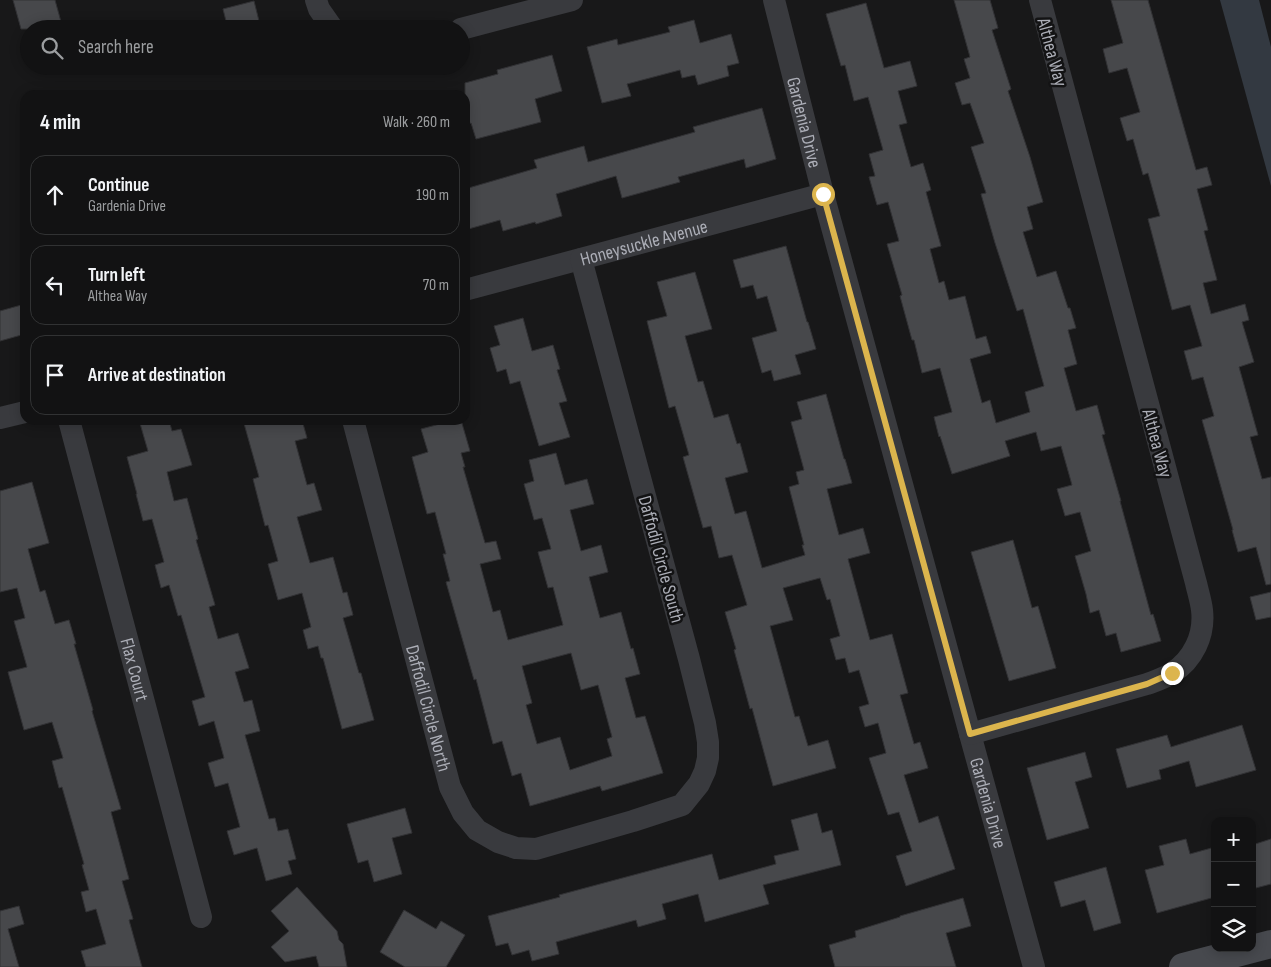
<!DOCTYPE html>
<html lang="en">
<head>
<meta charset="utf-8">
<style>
	:root { --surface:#121213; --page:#1b1b1c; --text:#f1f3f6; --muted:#9c9ea0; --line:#313233 }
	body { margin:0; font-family:"Sofia Sans Condensed",sans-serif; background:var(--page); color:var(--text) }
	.controls { position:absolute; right:15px; bottom:15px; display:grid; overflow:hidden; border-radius:10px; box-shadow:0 2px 12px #0003 }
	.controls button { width:45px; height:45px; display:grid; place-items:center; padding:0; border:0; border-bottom:1px solid var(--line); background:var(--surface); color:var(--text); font:25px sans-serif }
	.stop { position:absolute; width:15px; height:15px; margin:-11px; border:4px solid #dcb54d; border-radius:50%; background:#fff }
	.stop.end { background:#dcb54d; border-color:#fff; box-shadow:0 1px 5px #0008 }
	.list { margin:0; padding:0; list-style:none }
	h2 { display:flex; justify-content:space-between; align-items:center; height:65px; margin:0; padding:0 20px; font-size:21px }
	h2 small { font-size:16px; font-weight:400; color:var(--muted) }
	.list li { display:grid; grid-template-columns:32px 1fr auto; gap:15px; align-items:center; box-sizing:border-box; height:80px; margin:0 10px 10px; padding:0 10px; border:1px solid var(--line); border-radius:15px }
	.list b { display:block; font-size:19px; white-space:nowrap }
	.list p { margin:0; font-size:16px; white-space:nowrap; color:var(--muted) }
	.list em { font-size:16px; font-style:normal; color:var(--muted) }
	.icon { flex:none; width:28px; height:28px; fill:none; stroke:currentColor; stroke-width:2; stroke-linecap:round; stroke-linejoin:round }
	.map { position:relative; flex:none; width:1271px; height:967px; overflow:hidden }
	.search { position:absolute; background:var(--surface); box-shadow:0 2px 12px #0003; left:20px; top:20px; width:450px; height:55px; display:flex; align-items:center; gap:12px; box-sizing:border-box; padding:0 18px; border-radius:28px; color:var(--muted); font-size:19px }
	.panel { position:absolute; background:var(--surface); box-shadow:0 2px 12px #0003; left:20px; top:90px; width:450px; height:335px; border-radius:15px }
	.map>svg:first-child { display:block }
	.water { fill:#333941 }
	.building { fill:#47484b; stroke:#323235; fill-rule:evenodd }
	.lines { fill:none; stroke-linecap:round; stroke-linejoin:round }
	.street { stroke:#393a3e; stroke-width:22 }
	.secondary { stroke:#47494e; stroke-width:28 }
	.route { stroke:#dcb54d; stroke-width:6 }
	.labels { text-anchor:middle; stroke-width:5; stroke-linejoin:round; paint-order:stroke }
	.street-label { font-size:19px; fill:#acaeb7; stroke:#131314 }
</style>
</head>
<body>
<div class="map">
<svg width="1271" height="967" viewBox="0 0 1271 967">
	<rect width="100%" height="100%" fill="#181819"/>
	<path class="water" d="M 1220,0 L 1259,0 L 1271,47 L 1271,186 Z"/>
	<path class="building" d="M 13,0 L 55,0 L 63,29 L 21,29 Z
		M 954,0 L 990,0 L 998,28 L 992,30 L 1011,89 L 1008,91 L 1030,157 L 1043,202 L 1027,207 L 1033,229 L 1023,232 L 1037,277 L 1056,271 L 1068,308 L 1070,308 L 1076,328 L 1068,330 L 1077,364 L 1064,368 L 1076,411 L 1097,405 L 1105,434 L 1102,435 L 1121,501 L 1120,501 L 1151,615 L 1153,614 L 1161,641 L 1121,652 L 1116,633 L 1106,636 L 1099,610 L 1090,613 L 1086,594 L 1075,556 L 1091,551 L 1080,512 L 1065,516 L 1057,489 L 1072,485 L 1061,446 L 1041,451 L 1036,432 L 1005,441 L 1010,456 L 952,474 L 940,436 L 939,437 L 934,417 L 952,412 L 940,368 L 922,373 L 914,340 L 912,340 L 900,296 L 902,295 L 887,244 L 899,241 L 888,202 L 877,205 L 869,177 L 875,176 L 869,154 L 883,150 L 868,97 L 854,101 L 845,65 L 841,66 L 826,14 L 866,3 L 884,68 L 910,61 L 917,86 L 898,91 L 907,123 L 899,125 L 911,167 L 923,163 L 931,190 L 926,192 L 941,246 L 930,249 L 939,283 L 944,281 L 949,300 L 965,296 L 976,339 L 986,336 L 991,353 L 970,359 L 982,403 L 990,400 L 996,423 L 1030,412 L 1025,392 L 1044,386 L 1023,309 L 1017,311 L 995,243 L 981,194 L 986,193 L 971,147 L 984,143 L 970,103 L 962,105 L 955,83 L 970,78 L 964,59 L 970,57 Z
		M 1111,0 L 1148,0 L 1196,170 L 1207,167 L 1212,185 L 1197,189 L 1208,230 L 1204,231 L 1217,280 L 1203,283 L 1211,314 L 1245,304 L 1249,320 L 1242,322 L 1254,362 L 1239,367 L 1258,435 L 1250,437 L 1262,479 L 1271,477 L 1271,584 L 1266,585 L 1256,547 L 1238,552 L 1232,530 L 1233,530 L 1202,420 L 1214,416 L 1203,377 L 1192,380 L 1184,351 L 1202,346 L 1190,305 L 1172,310 L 1148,219 L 1160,216 L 1148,173 L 1143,175 L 1133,139 L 1127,141 L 1120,118 L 1140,112 L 1127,68 L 1109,73 L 1103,49 L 1123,43 Z
		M 254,1 L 261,29 L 228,29 L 223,9 Z
		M 694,20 L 700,43 L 731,34 L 739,63 L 727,66 L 729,76 L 698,85 L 695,75 L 682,78 L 680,70 L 627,84 L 631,96 L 602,103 L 587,47 L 617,39 L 618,45 L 670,32 L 668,27 Z
		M 552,55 L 562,91 L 535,99 L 541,122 L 476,139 L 471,123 L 465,125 L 465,83 L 498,74 L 497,70 Z
		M 762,108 L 776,159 L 746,168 L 744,159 L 678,177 L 680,182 L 622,198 L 616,176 L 556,194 L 562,216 L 536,224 L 535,222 L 503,231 L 500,220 L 465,230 L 465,189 L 537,168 L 534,160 L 584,146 L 588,162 L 695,132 L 693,127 Z
		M 786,246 L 807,322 L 808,322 L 816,349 L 795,355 L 801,374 L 774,381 L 771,370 L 762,373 L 752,338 L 777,331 L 767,296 L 757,299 L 753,285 L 741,288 L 733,260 Z
		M 695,272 L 712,329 L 685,336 L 698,382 L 703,381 L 714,418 L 728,414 L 737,444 L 740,443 L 748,472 L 725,478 L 735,514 L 746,511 L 762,568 L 805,555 L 802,545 L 804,545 L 789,487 L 799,484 L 796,472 L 804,470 L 791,422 L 802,419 L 797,402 L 826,394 L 844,459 L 845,459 L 852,483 L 827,489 L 839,535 L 863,528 L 870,553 L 848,559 L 857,592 L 870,640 L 892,634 L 908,693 L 900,695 L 914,744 L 920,742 L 928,768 L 904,775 L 919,823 L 938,816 L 955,869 L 906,886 L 896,856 L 912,851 L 899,812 L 888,815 L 869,758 L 886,753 L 878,723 L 865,727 L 859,707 L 869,704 L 859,670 L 849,673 L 845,658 L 836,660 L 830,639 L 840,636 L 830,599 L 827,600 L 820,578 L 783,588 L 793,620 L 770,626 L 795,717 L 799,716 L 808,746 L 828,740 L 836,768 L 773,786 L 752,708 L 750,709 L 734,650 L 736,649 L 725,612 L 747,605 L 732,555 L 719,558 L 711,526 L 703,528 L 683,457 L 689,455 L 675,406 L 669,408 L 647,321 L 667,316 L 657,282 Z
		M 25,304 L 25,334 L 0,341 L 0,311 Z
		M 523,318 L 532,351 L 553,345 L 560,369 L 557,370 L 567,401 L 559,403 L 570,437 L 539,446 L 520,381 L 510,384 L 506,369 L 497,372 L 490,348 L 500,345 L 494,326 Z
		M 139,420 L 169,420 L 172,431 L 181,429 L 192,465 L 167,472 L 174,501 L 187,498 L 198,539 L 196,540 L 215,605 L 209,607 L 218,639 L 238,633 L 249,668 L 235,672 L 244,702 L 252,700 L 260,731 L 245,735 L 269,819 L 275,818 L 278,831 L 288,829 L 296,859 L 288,861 L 292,874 L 266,881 L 257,848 L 234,855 L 227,831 L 240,827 L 228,783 L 215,787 L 208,763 L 224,758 L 214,721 L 199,726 L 192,701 L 205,697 L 181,615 L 178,616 L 169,585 L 161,588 L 155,565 L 164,562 L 152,519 L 143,521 L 136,494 L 137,494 L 127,457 L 148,451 Z
		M 243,420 L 302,420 L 307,438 L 295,441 L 307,485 L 314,483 L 322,510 L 297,517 L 310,563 L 333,557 L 343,593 L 347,592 L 353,615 L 343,618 L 359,673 L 361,673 L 374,720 L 342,729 L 323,658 L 321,658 L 318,646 L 308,649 L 303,630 L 311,627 L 302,593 L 278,600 L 268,564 L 278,561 L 268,525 L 265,526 L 253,479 L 259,477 Z
		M 455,420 L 461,420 L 470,451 L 461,453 L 465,467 L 463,467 L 485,543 L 496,541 L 501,559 L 480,564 L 493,612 L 500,610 L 508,640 L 563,625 L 553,587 L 548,588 L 538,552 L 551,549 L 542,518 L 534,520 L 524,484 L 534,481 L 529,460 L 556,453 L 565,485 L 587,479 L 594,504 L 570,510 L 581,551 L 601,545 L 608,572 L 589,577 L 600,618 L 621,612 L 631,649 L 633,648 L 640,674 L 625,678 L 636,718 L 645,716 L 663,773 L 602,791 L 600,786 L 530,806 L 521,773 L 512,776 L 502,741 L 493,744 L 476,679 L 474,680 L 446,582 L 450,581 L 443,554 L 446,554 L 435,512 L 427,514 L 412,457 L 428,452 L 421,429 ZM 571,653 L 581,690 L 598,685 L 612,737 L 607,739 L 612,756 L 570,770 L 560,737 L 537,744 L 526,705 L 532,703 L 522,666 Z
		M 32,482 L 49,543 L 28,549 L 40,592 L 45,590 L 55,624 L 69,620 L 76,644 L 74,644 L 93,710 L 92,711 L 121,809 L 111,812 L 129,879 L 122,881 L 133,919 L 129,920 L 142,967 L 86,967 L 81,951 L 106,944 L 96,909 L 86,912 L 81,892 L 89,890 L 82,865 L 84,864 L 62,787 L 59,788 L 52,761 L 63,758 L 52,722 L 24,730 L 8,672 L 27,667 L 14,621 L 25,618 L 17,588 L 0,592 L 0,491 Z
		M 1013,540 L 1032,608 L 1038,606 L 1056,668 L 1009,681 L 971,552 Z
		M 1271,592 L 1271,617 L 1256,620 L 1250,597 Z
		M 1242,725 L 1256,770 L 1196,787 L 1189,761 L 1159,770 L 1161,779 L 1127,788 L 1116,749 L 1167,735 L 1171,747 Z
		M 1085,752 L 1092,777 L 1075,782 L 1089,828 L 1047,840 L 1027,768 Z
		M 405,808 L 412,833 L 392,838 L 402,874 L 374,882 L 368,860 L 358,863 L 347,824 Z
		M 817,813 L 822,833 L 832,830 L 841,865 L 763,885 L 769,904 L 705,922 L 698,894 L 662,904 L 666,919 L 638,927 L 636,920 L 556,942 L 559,954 L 532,961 L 529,950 L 512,955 L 508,943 L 496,946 L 488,916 L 560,897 L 559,895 L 712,854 L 719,880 L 776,864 L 774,856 L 799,850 L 791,820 Z
		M 1186,839 L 1190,854 L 1215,847 L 1215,897 L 1157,913 L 1145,870 L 1164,865 L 1159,846 Z
		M 1271,839 L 1271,884 L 1252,889 L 1252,845 Z
		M 1106,867 L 1121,923 L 1094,931 L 1085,900 L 1061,907 L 1054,882 Z
		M 297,887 L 337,931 L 339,940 L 343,944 L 347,967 L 319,967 L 316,956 L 285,962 L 271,947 L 289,931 L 271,911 Z
		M 963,898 L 971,926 L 946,933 L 956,967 L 835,967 L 829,945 L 856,937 L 855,931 L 900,917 L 900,916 Z
		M 19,906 L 24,924 L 8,929 L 19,967 L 0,967 L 0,911 Z
		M 404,910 L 436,929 L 441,921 L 465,935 L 446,967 L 405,967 L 380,952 Z"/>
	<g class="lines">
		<g class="street">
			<path d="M 316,0 L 319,9 L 333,29"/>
			<path id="s1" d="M 774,0 L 823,194 L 970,734 L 1034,967"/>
			<path d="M 461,29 L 572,0"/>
			<path id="s2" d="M 465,290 L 823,194"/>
			<path d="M 0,418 L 25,412"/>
			<path id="s3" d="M 69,420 L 201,917"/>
			<path id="s4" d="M 353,420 L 450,787 L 463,813 L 477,830 L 498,842 L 516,848 L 536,849 L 633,821 L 682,805 L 699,784 L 705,771 L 708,758 L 708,742 L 705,723 L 689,659 L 581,259"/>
			<path d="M 970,734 L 1147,684 C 1155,681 1165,678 1172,673 C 1193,660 1205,635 1202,610 C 1201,601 1198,592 1196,583 L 1040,0"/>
		</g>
		<path class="secondary" d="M 1183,967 L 1271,944"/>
	</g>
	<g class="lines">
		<path class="route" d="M 823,194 L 970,734 L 1147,684 L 1172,673"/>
	</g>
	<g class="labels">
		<g class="street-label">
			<text transform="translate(1053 52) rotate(75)" y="7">Althea Way</text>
			<text dy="7" stroke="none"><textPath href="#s1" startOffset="126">Gardenia Drive</textPath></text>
			<text dy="7" stroke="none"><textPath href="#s2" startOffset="185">Honeysuckle Avenue</textPath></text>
			<text transform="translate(1158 443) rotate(75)" y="7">Althea Way</text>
			<text transform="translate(662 559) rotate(75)" y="7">Daffodil Circle South</text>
			<text dy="7" stroke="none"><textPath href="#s3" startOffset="258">Flax Court</textPath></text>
			<text dy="7" stroke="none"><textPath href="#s4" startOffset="298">Daffodil Circle North</textPath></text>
			<text dy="7" stroke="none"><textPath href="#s1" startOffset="831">Gardenia Drive</textPath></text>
		</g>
	</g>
</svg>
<div class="controls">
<button>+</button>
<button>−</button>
<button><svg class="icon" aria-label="layers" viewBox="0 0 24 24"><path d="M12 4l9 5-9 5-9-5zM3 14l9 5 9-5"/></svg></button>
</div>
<div class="stop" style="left:823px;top:194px"></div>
<div class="stop end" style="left:1172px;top:673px"></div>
<div class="search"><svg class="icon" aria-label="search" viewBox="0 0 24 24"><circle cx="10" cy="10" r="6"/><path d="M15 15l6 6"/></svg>Search here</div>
<section class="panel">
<h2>4 min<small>Walk · 260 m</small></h2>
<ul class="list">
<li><svg class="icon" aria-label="ahead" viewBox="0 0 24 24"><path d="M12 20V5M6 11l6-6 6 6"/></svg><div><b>Continue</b><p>Gardenia Drive</p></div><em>190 m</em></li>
<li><svg class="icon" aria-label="left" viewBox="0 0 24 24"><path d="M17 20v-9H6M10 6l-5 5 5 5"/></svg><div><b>Turn left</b><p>Althea Way</p></div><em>70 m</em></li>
<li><svg class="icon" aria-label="arrive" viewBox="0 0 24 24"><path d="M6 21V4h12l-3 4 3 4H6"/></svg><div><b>Arrive at destination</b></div></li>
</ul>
</section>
</div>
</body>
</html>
